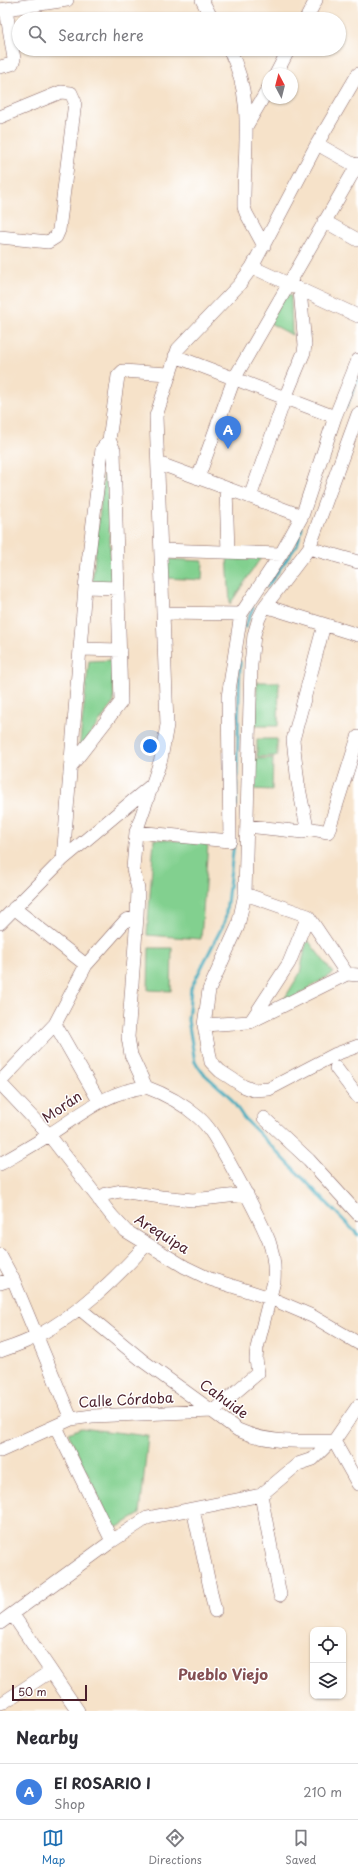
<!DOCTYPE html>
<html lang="en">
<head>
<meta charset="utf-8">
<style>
	:root { --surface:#fff; --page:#f7f7f7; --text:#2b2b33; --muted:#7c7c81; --line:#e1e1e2; --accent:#1f6fb2 }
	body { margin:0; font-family:"Playpen Sans",sans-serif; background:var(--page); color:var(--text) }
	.controls { position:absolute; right:12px; bottom:12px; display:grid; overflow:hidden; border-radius:8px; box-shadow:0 1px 3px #0004 }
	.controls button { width:36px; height:36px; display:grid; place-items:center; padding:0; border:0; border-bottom:1px solid var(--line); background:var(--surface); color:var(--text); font:20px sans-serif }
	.compass { position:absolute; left:262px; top:68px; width:36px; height:36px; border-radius:50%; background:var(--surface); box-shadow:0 1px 3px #0004; rotate:353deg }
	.scale { position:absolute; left:12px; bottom:10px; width:75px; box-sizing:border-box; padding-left:4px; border:2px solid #4a1f2b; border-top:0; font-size:11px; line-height:14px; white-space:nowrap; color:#4a1f2b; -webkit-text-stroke:3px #fff; paint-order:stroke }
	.you { position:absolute; left:150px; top:746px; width:14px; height:14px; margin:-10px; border:3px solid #fff; border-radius:50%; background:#1a73e8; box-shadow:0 0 0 6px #1a73e833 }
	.badge { display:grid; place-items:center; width:26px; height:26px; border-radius:50%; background:var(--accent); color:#fff; font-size:13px; font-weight:700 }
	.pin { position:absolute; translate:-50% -33px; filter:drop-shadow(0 1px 2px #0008) }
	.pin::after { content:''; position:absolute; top:21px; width:14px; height:12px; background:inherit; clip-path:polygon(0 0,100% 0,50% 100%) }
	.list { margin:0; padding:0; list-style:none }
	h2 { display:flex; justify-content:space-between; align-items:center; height:52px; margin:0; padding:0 16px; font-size:17px }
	h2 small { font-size:13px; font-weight:400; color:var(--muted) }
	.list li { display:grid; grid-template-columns:26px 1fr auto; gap:12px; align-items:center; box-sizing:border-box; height:56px; padding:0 16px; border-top:1px solid var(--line) }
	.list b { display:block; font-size:15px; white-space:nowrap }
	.list p { margin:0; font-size:13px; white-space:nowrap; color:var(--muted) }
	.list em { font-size:13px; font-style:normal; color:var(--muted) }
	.icon { flex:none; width:22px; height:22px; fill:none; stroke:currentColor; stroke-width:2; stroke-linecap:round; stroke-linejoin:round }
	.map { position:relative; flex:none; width:358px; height:1711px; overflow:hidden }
	.search { position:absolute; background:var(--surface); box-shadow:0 1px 3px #0004; left:12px; right:12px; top:12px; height:44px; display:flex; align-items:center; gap:10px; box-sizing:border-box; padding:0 14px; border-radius:22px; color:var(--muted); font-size:15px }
	.sheet { height:108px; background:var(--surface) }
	nav { display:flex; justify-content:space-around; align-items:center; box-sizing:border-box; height:56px; border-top:1px solid var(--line); background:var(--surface); font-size:11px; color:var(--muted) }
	nav a { display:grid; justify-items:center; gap:2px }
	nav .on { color:var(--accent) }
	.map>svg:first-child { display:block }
	.green { fill:#82d08f; stroke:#66785d }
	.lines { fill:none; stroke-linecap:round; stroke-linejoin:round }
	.stream { stroke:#3eaabd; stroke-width:3 }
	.minor-casing { stroke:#866362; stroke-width:14 }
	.minor { stroke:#fff; stroke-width:13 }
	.labels { text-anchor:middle; stroke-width:3; stroke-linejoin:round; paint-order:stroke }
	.street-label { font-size:14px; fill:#4a1f2b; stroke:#fff }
	.neighbourhood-label { font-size:15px; font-weight:bold; fill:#844f52; stroke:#fff }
</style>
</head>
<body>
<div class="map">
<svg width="358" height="1711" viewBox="0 0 358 1711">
	<rect width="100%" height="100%" fill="#fff"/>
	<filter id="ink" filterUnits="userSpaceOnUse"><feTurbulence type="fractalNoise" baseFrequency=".025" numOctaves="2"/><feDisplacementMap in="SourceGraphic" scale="8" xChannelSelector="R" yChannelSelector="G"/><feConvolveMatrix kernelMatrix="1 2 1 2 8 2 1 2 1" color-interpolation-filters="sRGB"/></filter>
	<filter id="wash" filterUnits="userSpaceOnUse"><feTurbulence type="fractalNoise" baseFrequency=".012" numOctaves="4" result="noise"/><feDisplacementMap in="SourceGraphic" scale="16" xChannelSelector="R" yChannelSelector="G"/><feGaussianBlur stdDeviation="0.9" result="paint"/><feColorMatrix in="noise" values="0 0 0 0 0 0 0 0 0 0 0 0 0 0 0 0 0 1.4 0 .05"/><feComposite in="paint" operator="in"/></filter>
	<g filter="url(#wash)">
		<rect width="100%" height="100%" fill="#f6e2c9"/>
		<path class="green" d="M 287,293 L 291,296 L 292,335 L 268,322 Z
			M 106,455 L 112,586 L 92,584 Z
			M 227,556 L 262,556 L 230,604 Z
			M 167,559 L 203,561 L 202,580 L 166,578 Z
			M 112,660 L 114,702 L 79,750 L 89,661 Z
			M 257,682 L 279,682 L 278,726 L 256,726 Z
			M 257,739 L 277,739 L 277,756 L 257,757 Z
			M 273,758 L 272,790 L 253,789 L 254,759 Z
			M 154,839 L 208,843 L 201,939 L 147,935 Z
			M 307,939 L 333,973 L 280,1006 L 300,973 Z
			M 149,948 L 172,948 L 171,991 L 148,990 Z
			M 81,1428 L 148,1436 L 140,1514 L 114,1529 L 68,1433 Z"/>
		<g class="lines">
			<path class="stream" d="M 346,407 L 358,379
				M 267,587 L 297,545 L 302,528
				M 245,627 L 253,608
				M 236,806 L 240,662
				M 234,843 L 225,921 L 191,988 L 188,1020 L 195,1062 L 203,1073 L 229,1096 L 244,1118 L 358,1235"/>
		</g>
	</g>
	<g filter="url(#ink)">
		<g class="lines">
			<defs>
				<path id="minor" d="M 202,0 L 212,19
					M 6,9 L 67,0
					M 0,10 L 6,9 L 14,59 L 12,64 L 0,67
					M 306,19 L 316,0
					M 229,49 C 256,100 243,152 244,207 L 246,213 L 264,246
					M 276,74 L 289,49
					M 0,117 L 61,92 L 71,93 L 75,102 L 59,230 L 56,237 L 48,242 L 0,237
					M 247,125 L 268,89
					M 317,144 L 358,167
					M 324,221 L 358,240
					M 252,267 L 358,316
					M 175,356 L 335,417
					M 358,414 L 309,548 L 265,606 L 259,618 L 254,635 L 251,664 L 245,894 L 238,926 L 209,990 L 204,1025 L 211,1062 L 220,1071 L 243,1086 L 253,1090 L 269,1089 L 336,1054 L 358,1046
					M 158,463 L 302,516
					M 198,478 L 234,379 L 358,164
					M 226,488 L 228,552
					M 250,497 L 285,398 L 304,352 L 305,345 L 300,290
					M 309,548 L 358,562
					M 161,550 L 281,554
					M 85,587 L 118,588
					M 265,606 L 358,635
					M 163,613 L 241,614
					M 81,649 L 120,650
					M 71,766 L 121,702 L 114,450 L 109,440
					M 247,826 L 303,832 L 307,828
					M 307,828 L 298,783 L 293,740 L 324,625
					M 307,828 L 328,832 L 358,737
					M 136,832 L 230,841 L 228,697 L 241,614 L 281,554 L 302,516 L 335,417 L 358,360
					M 63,859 L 85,587 L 102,449 L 109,440 L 118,376 L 123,371 L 168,374
					M 245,894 L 308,916 L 347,974
					M 14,908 L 86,965
					M 0,923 L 63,859 L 153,784
					M 251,1021 L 289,963 L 308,916
					M 55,1024 L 99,1101
					M 204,1025 L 250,1022 L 347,974 L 358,975
					M 336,1068 L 358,1097
					M 0,1082 L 55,1024 L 86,965 L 126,920 L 137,917
					M 0,1083 L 49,1135 L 112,1216 L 126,1231 L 185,1267 L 210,1279 L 270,1298 L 312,1316 L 358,1343
					M 264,1118 L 309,1160 L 358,1214
					M 0,1164 C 17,1154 34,1145 50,1134 C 82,1114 107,1091 146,1087
					M 99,1200 L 106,1194 L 121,1191 L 161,1197 L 193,1200 L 247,1194
					M 0,1255 L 13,1279 L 71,1419
					M 0,1283 L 13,1279
					M 80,1309 L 143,1361 L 238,1430 C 269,1444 300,1441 334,1441
					M 0,1351 C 12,1347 25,1343 37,1336 C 80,1313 114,1280 146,1245
					M 213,1411 L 258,1373 L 256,1359 L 257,1348 L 274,1281 C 275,1268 273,1253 269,1241 C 258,1214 243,1188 229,1162 C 220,1147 212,1129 198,1117 C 182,1103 165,1094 146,1087 L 131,1055 L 128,1037 L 137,917 L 138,889 L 133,869 L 136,832 L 161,759 L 167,725 L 156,416 L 178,349 L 239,285 L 252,267 L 317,144 L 358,74
					M 56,1427 L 112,1541
					M 334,1441 L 358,1484
					M 334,1441 L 358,1406
					M 0,1451 L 71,1419 L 92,1416 L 213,1411
					M 261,1495 L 280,1595
					M 193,1509 L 215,1611
					M 13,1615 L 78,1711
					M 0,1623 L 112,1541 L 147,1518 L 261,1495 L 298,1464 L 313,1459 L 331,1441
					M 0,1703 L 4,1702 L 51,1671"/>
			</defs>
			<use href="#minor" class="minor-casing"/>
			<use href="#minor" class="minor"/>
		</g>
	</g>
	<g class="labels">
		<g class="street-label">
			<text transform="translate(62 1107) rotate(-34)" y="5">Morán</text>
			<text transform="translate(162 1234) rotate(32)" y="5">Arequipa</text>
			<text transform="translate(224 1399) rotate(36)" y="5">Cahuide</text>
			<text transform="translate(126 1400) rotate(-3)" y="5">Calle Córdoba</text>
		</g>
		<g class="neighbourhood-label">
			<text x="223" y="1680">Pueblo Viejo</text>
		</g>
	</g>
</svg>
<div class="controls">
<button><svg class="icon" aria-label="locate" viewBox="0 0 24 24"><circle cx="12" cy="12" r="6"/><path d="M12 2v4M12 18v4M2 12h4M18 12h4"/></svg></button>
<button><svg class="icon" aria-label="layers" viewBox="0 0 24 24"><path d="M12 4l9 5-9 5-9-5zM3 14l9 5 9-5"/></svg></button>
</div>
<svg class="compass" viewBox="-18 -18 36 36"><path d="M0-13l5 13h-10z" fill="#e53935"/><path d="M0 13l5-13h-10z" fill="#7c7c81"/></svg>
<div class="scale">50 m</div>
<div class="you"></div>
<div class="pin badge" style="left:228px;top:449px;background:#3f7fe0">A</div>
<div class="search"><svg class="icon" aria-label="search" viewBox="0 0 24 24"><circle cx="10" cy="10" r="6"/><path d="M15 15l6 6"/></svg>Search here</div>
</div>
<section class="sheet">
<h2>Nearby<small></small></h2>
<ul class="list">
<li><span class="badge" style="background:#3f7fe0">A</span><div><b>El ROSARIO I</b><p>Shop</p></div><em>210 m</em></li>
</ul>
</section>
<nav>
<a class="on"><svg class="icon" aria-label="map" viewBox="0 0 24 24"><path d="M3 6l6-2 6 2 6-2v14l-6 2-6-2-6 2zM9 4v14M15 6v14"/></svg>Map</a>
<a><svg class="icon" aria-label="directions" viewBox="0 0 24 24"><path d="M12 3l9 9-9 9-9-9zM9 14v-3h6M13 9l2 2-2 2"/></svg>Directions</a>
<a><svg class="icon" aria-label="saved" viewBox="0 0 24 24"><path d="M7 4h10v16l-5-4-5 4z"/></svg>Saved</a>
</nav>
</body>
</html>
